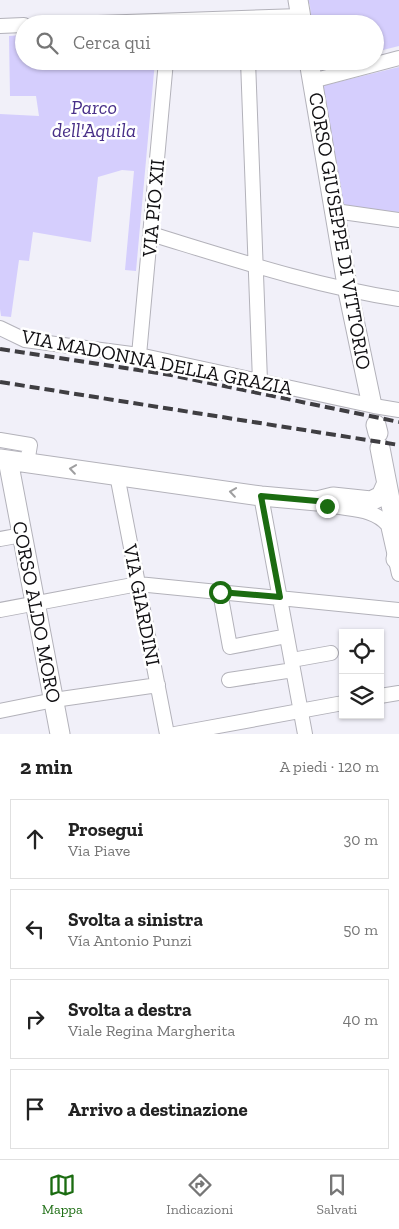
<!DOCTYPE html>
<html lang="it">
<head>
<meta charset="utf-8">
<style>
	:root { --surface:#fff; --page:#f6f6f6; --text:#222; --muted:#767676; --line:#e0e0e0; --accent:#1b6c11 }
	body { margin:0; font-family:"Zilla Slab",serif; background:var(--page); color:var(--text) }
	.controls { position:absolute; right:15px; bottom:15px; display:grid; overflow:hidden; border-radius:0px; box-shadow:0 1px 4px #0004 }
	.controls button { width:45px; height:45px; display:grid; place-items:center; padding:0; border:0; border-bottom:1px solid var(--line); background:var(--surface); color:var(--text); font:25px sans-serif }
	.stop { position:absolute; width:15px; height:15px; margin:-11px; border:4px solid #1b6c11; border-radius:50%; background:#fff }
	.stop.end { background:#1b6c11; border-color:#fff; box-shadow:0 1px 5px #0008 }
	.list { margin:0; padding:0; list-style:none }
	h2 { display:flex; justify-content:space-between; align-items:center; height:65px; margin:0; padding:0 20px; font-size:21px }
	h2 small { font-size:16px; font-weight:400; color:var(--muted) }
	.list li { display:grid; grid-template-columns:32px 1fr auto; gap:15px; align-items:center; box-sizing:border-box; height:80px; margin:0 10px 10px; padding:0 10px; border:1px solid var(--line); border-radius:0px }
	.list b { display:block; font-size:19px; white-space:nowrap }
	.list p { margin:0; font-size:16px; white-space:nowrap; color:var(--muted) }
	.list em { font-size:16px; font-style:normal; color:var(--muted) }
	.icon { flex:none; width:28px; height:28px; fill:none; stroke:currentColor; stroke-width:2; stroke-linecap:round; stroke-linejoin:round }
	.map { position:relative; flex:none; width:399px; height:734px; overflow:hidden }
	.search { position:absolute; background:var(--surface); box-shadow:0 1px 4px #0004; left:15px; right:15px; top:15px; height:55px; display:flex; align-items:center; gap:12px; box-sizing:border-box; padding:0 18px; border-radius:28px; color:var(--muted); font-size:19px }
	.sheet { height:425px; background:var(--surface) }
	nav { display:flex; justify-content:space-around; align-items:center; box-sizing:border-box; height:70px; border-top:1px solid var(--line); background:var(--surface); font-size:14px; color:var(--muted) }
	nav a { display:grid; justify-items:center; gap:2px }
	nav .on { color:var(--accent) }
	.map>svg:first-child { display:block }
	.green { fill:#d5cefd }
	.lines { fill:none; stroke-linecap:round; stroke-linejoin:round }
	.street-casing { stroke:#b3b2ba; stroke-width:16 }
	.secondary-casing { stroke:#b3b2ba; stroke-width:21 }
	.street { stroke:#fff; stroke-width:14 }
	.secondary { stroke:#fff; stroke-width:19 }
	.rail { stroke:#3f3e42; stroke-width:4; stroke-dasharray:10 5; stroke-linecap:butt }
	.oneway { stroke:#9f9fa0 }
	.route { stroke:#1b6c11; stroke-width:6 }
	.labels { text-anchor:middle; stroke-width:5; stroke-linejoin:round; paint-order:stroke }
	.park-label { font-size:20px; font-style:italic; fill:#482f88; stroke:#fff }
	.street-label { font-size:20px; fill:#100f12; stroke:#fff }
</style>
</head>
<body>
<div class="map">
<svg width="399" height="734" viewBox="0 0 399 734">
	<rect width="100%" height="100%" fill="#f1f0f9"/>
	<path class="green" d="M 307,0 L 399,0 L 399,46 L 375,52 L 375,24 L 311,24 L 310,5 Z
		M 24,35 L 24,61 L 155,61 L 136,271 L 125,270 L 134,171 L 122,170 L 98,177 L 91,242 L 33,232 L 29,261 L 19,260 L 11,317 L 1,316 L 0,309 L 0,114 L 39,116 L 36,96 L 10,96 L 9,36 Z
		M 399,67 L 399,213 L 344,206 L 322,86 Z"/>
	<g class="lines">
		<defs>
			<path id="street" d="M 69,24 L 300,16
				M 0,26 L 24,25
				M 248,61 L 260,381
				M 312,81 L 399,58
				M 335,211 L 399,220
				M 151,234 C 233,259 314,286 399,299
				M 0,328 L 25,340 L 139,355 L 374,406 L 399,410
				M 139,355 L 166,61
				M 0,440 L 30,445 L 27,463
				M 117,475 L 167,734
				M 261,496 L 305,734
				M 317,501 C 340,512 370,504 388,525 L 399,574
				M 0,539 L 22,535
				M 220,592 L 230,647 L 287,636
				M 0,610 L 138,584 L 399,610
				M 292,660 L 331,653
				M 229,680 L 293,670
				M 380,696 L 399,693
				M 0,711 L 54,700 L 158,685
				M 175,734 L 343,703"/>
			<path id="secondary" d="M 298,0 L 302,24
				M 309,61 L 348,291 L 371,401
				M 376,425 L 378,433
				M 380,448 L 399,546 L 396,559
				M 0,459 L 261,496 L 317,501 L 333,497 L 371,501 L 381,496 L 386,485
				M 8,460 L 60,734"/>
		</defs>
		<use href="#street" class="street-casing"/>
		<use href="#secondary" class="secondary-casing"/>
		<use href="#street" class="street"/>
		<use href="#secondary" class="secondary"/>
		<path class="rail" d="M 0,349 L 171,375 L 399,422
			M 0,382 L 399,445"/>
	</g>
	<defs><path id="oneway-chevron" d="M-2-3.5L2.5 0L-2 3.5" fill="none" stroke-width="1.6" stroke-linecap="round" stroke-linejoin="round" transform="scale(1.25)"/></defs>
	<g class="oneway">
		<use href="#oneway-chevron" transform="translate(73 469) rotate(-172)"/>
		<use href="#oneway-chevron" transform="translate(233 492) rotate(-172)"/>
	</g>
	<g class="lines">
		<path class="route" d="M 220,592 L 280,597 L 261,496 L 317,501 L 327,506"/>
	</g>
	<g class="labels">
		<g class="park-label">
			<text x="94" y="114">Parco<tspan x="94" dy="23">dell'Aquila</tspan></text>
		</g>
		<g class="street-label">
			<text transform="translate(153 208) rotate(-85)" y="7">VIA PIO XII</text>
			<text transform="translate(340 231) rotate(80)" y="7">CORSO GIUSEPPE DI VITTORIO</text>
			<text transform="translate(157 362) rotate(11)" y="7">VIA MADONNA DELLA GRAZIA</text>
			<text transform="translate(142 605) rotate(79)" y="7">VIA GIARDINI</text>
			<text transform="translate(37 612) rotate(79)" y="7">CORSO ALDO MORO</text>
		</g>
	</g>
</svg>
<div class="controls">
<button><svg class="icon" aria-label="locate" viewBox="0 0 24 24"><circle cx="12" cy="12" r="6"/><path d="M12 2v4M12 18v4M2 12h4M18 12h4"/></svg></button>
<button><svg class="icon" aria-label="layers" viewBox="0 0 24 24"><path d="M12 4l9 5-9 5-9-5zM3 14l9 5 9-5"/></svg></button>
</div>
<div class="stop" style="left:220px;top:592px"></div>
<div class="stop end" style="left:327px;top:506px"></div>
<div class="search"><svg class="icon" aria-label="search" viewBox="0 0 24 24"><circle cx="10" cy="10" r="6"/><path d="M15 15l6 6"/></svg>Cerca qui</div>
</div>
<section class="sheet">
<h2>2 min<small>A piedi · 120 m</small></h2>
<ul class="list">
<li><svg class="icon" aria-label="ahead" viewBox="0 0 24 24"><path d="M12 20V5M6 11l6-6 6 6"/></svg><div><b>Prosegui</b><p>Via Piave</p></div><em>30 m</em></li>
<li><svg class="icon" aria-label="left" viewBox="0 0 24 24"><path d="M17 20v-9H6M10 6l-5 5 5 5"/></svg><div><b>Svolta a sinistra</b><p>Vía Antonio Punzi</p></div><em>50 m</em></li>
<li><svg class="icon" aria-label="right" viewBox="0 0 24 24"><path d="M7 20v-9h11M14 6l5 5-5 5"/></svg><div><b>Svolta a destra</b><p>Viale Regina Margherita</p></div><em>40 m</em></li>
<li><svg class="icon" aria-label="arrive" viewBox="0 0 24 24"><path d="M6 21V4h12l-3 4 3 4H6"/></svg><div><b>Arrivo a destinazione</b></div></li>
</ul>
</section>
<nav>
<a class="on"><svg class="icon" aria-label="map" viewBox="0 0 24 24"><path d="M3 6l6-2 6 2 6-2v14l-6 2-6-2-6 2zM9 4v14M15 6v14"/></svg>Mappa</a>
<a><svg class="icon" aria-label="directions" viewBox="0 0 24 24"><path d="M12 3l9 9-9 9-9-9zM9 14v-3h6M13 9l2 2-2 2"/></svg>Indicazioni</a>
<a><svg class="icon" aria-label="saved" viewBox="0 0 24 24"><path d="M7 4h10v16l-5-4-5 4z"/></svg>Salvati</a>
</nav>
</body>
</html>
